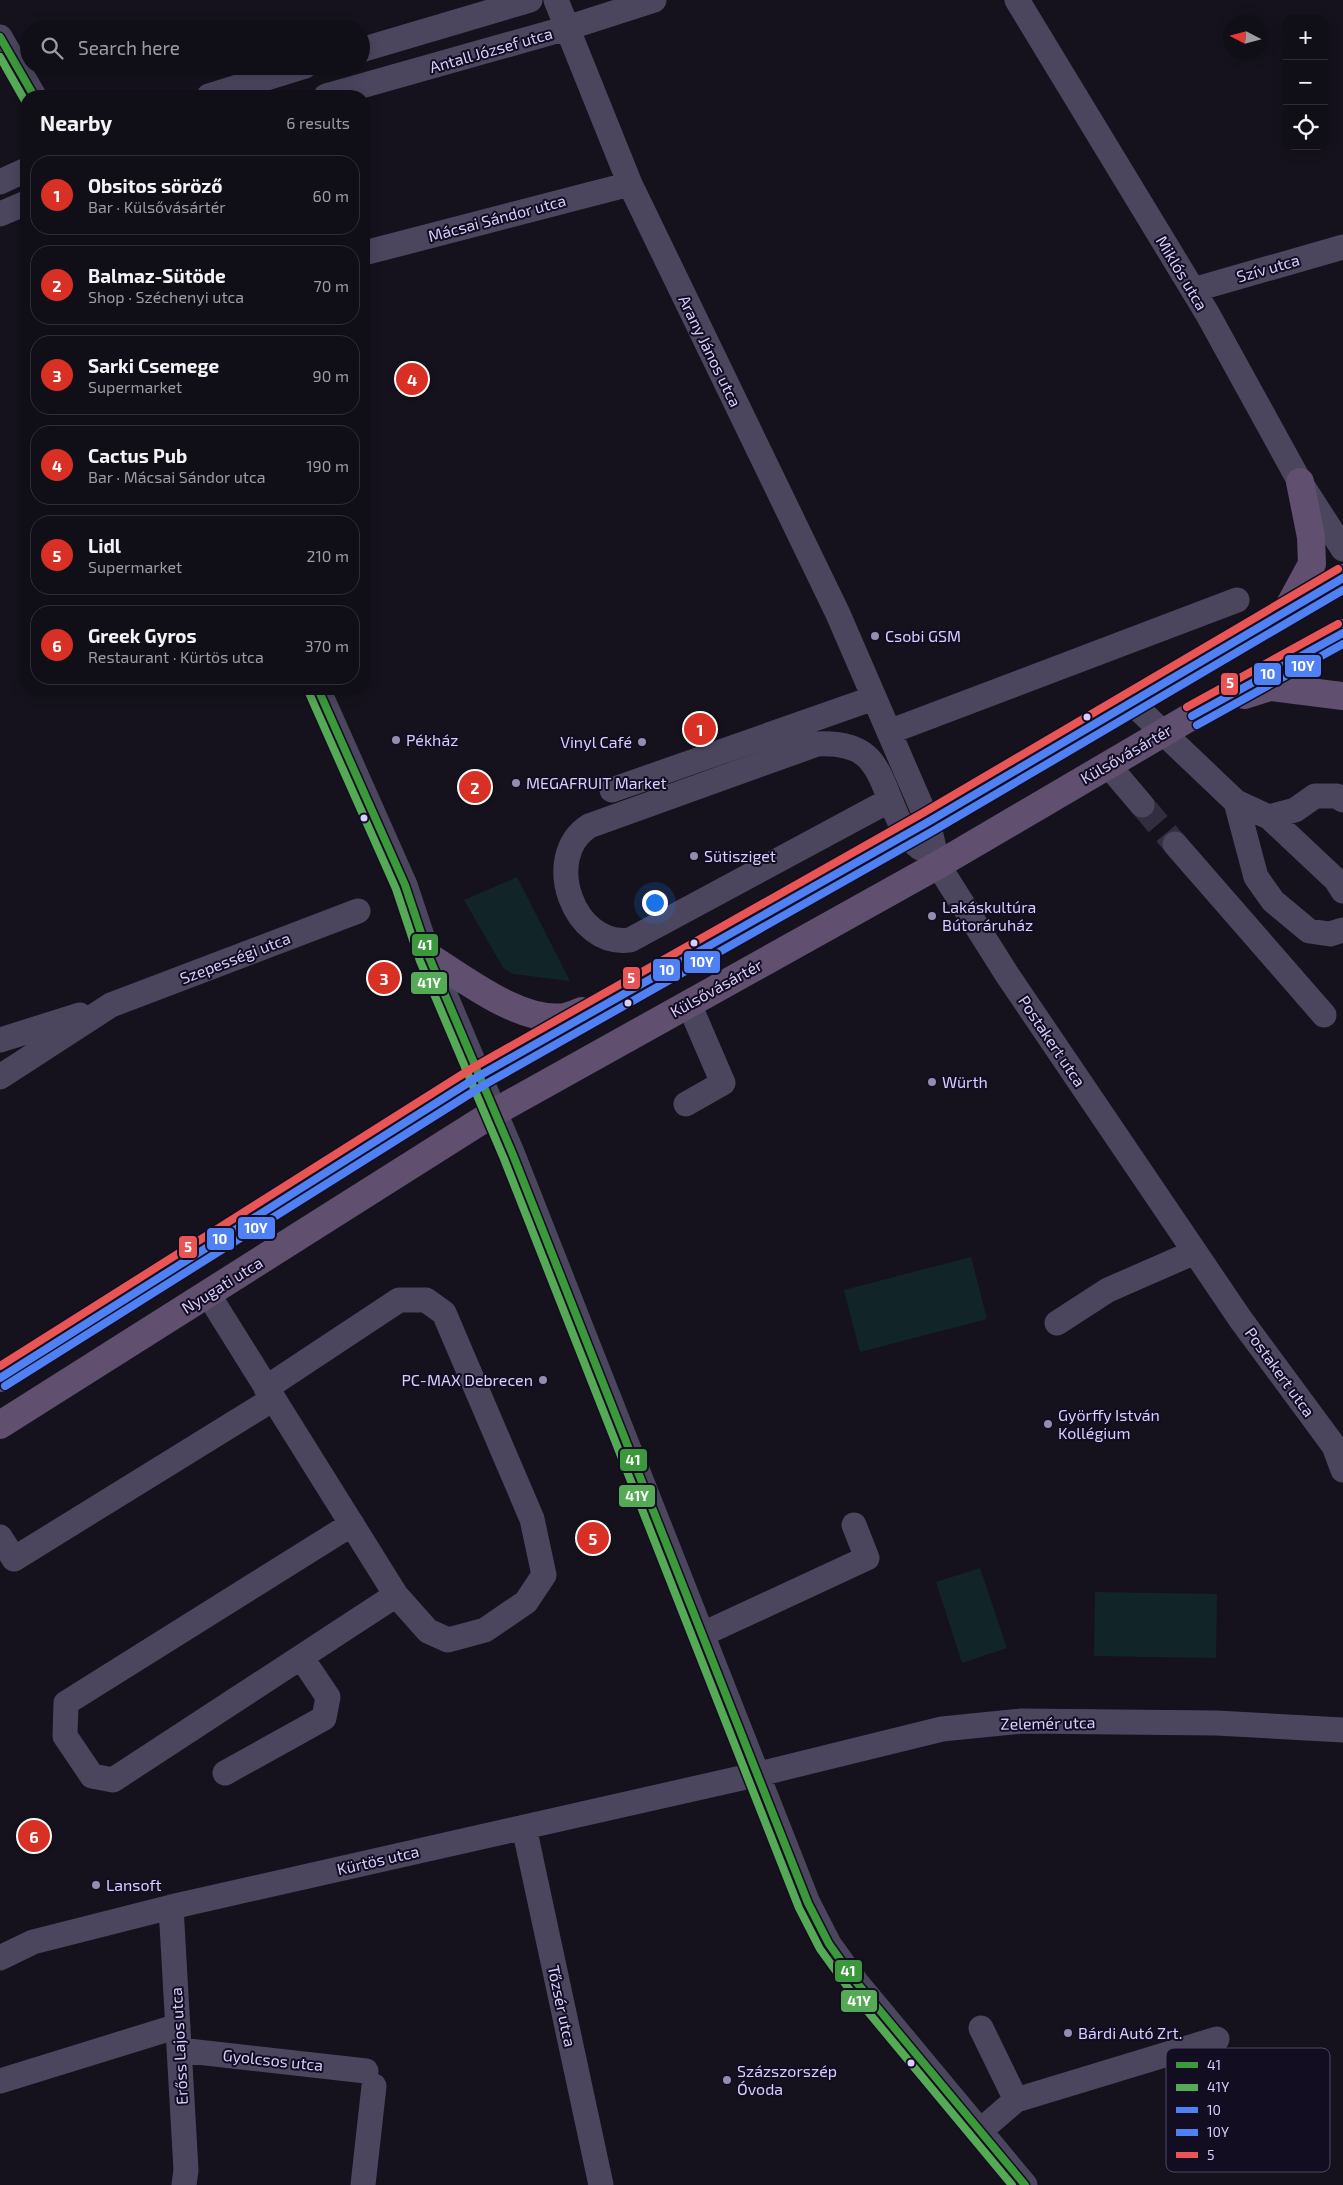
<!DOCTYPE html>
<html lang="en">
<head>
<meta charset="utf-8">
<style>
	:root { --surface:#100e16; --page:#1e1c23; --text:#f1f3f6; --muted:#9c9ca1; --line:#302e35; --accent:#d93025 }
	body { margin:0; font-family:"Exo 2",sans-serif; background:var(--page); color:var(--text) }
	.controls { position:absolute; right:15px; top:15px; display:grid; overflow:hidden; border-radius:10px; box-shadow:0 2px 12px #0003 }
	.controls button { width:45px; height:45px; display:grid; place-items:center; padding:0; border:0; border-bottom:1px solid var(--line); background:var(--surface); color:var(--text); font:25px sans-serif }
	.compass { position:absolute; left:1223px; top:15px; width:45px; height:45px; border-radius:50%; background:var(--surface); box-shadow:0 2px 12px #0003; rotate:276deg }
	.you { position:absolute; left:654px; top:902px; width:18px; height:18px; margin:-12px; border:4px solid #fff; border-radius:50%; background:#1a73e8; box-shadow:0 0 0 8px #1a73e833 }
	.badge { display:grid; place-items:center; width:32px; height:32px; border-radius:50%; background:var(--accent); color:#fff; font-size:16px; font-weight:700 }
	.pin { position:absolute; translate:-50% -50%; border:2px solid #fff; box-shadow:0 1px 5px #0006 }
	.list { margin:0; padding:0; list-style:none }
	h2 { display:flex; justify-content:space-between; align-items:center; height:65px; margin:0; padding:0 20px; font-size:21px }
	h2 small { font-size:16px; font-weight:400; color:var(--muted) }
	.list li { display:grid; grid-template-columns:32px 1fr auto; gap:15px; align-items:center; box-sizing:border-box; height:80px; margin:0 10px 10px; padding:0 10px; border:1px solid var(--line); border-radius:20px }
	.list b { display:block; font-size:19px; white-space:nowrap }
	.list p { margin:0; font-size:16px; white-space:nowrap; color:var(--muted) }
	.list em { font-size:16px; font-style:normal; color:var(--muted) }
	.icon { flex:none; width:28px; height:28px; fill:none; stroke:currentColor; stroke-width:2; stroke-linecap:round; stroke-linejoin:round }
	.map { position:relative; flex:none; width:1343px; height:2185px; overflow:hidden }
	.search { position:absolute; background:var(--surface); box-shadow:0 2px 12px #0003; left:20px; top:20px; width:350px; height:55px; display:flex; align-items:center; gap:12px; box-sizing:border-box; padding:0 18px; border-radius:28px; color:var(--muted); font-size:19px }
	.panel { position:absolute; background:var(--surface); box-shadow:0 2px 12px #0003; left:20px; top:90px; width:350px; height:605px; border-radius:20px }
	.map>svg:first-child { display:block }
	.green { fill:#112529 }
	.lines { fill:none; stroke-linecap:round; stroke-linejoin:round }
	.minor-tunnel { stroke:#332e3f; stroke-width:25; stroke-dasharray:25 12; stroke-linecap:butt }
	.minor { stroke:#4b465e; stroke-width:25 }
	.major { stroke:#604f6f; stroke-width:28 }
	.bus-1-casing { stroke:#130d21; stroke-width:11 }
	.bus-2-casing { stroke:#130d21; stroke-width:11 }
	.bus-3-casing { stroke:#130d21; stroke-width:11 }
	.bus-4-casing { stroke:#130d21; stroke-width:11 }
	.bus-5-casing { stroke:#130d21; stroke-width:11 }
	.bus-1 { stroke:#3b983b; stroke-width:8 }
	.bus-2 { stroke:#5a5; stroke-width:8 }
	.bus-3 { stroke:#5081f4; stroke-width:8 }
	.bus-4 { stroke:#5081f4; stroke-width:8 }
	.bus-5 { stroke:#e95454; stroke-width:8 }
	.poi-dot { fill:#958cb0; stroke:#130d21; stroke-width:2 }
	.bus-dot { fill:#dacdff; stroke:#130d21; stroke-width:2 }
	.labels { text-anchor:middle; stroke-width:4; stroke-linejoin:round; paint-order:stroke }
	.street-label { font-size:16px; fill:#dacdff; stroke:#130d21 }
	.poi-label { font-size:16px; fill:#dacdff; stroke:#130d21; text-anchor:start }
	.key { fill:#130d21; stroke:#4f4764; stroke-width:1 }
	.key-label { font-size:14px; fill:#dacdff }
	.line-badge { stroke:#130d21; stroke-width:2 }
	.badge-label { font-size:14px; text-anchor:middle; font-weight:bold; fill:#fff }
</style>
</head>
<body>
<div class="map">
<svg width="1343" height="2185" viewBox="0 0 1343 2185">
	<rect width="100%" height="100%" fill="#15121d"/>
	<path class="green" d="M 517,877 L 570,981 L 513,974 L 504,969 L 464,900 Z
		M 971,1257 L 987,1319 L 860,1352 L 844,1290 Z
		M 980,1568 L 1007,1648 L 962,1663 L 936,1582 Z
		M 1095,1592 L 1217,1594 L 1216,1658 L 1094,1656 Z"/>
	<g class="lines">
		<path class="minor-tunnel" d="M 1142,805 L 1175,844"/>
		<path class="minor" d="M 556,0 L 630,184 L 838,614 L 928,822 L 938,865 L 1008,976 L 1241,1320 L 1334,1446 L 1343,1470
			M 1017,0 L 1207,313 L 1300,482 L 1343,549
			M 0,37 L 34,96
			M 361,50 L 530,0
			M 209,96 L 305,66
			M 326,96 L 567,28 L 654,0
			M 0,182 L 26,170
			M 0,214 L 26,203
			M 364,253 L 630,184
			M 1193,290 L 1343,247
			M 318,689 L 405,885 L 429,957 L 513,1155 L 808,1903 L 829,1944 L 857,1983 L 1025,2185
			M 1130,701 L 1236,802 L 1269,817 L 1295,810 L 1315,796 L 1337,796 L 1343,800
			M 889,732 L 1237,600
			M 1108,765 L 1142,805
			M 612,790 L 874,698
			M 890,800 L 630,940 C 574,948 541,857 589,826 L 817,744 C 876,741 877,771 897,816 C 900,822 902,829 905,834 C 909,839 915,844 920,848
			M 1236,802 L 1256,877 L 1273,901 L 1309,931 L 1330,934 L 1343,930
			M 1269,817 L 1336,880 L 1343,891
			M 1175,844 L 1324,1015
			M 0,1040 L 80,1015
			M 0,1077 L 111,1005 L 358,911
			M 686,1104 L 723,1083 L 689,1004
			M 208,1294 L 396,1595 L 428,1631 L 448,1640 L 485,1630 L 526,1602 L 544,1575 L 532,1519 L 444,1313 L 426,1300 L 399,1300 L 266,1388
			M 1057,1323 L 1108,1290 L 1195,1252
			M 352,1524 L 66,1703 L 65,1736 L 92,1776 L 113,1780 L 396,1595
			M 0,1537 L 14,1559 L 273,1399
			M 703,1634 L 867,1558 L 854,1525
			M 225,1773 L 324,1718 L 328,1697 L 301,1657
			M 524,1827 L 601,2185
			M 171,1907 L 186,2170 L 184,2185
			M 0,1958 L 33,1942 L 171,1907 L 759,1774 L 942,1729 L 1022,1721 L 1216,1723 L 1343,1730
			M 981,2028 L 1016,2100
			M 179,2050 L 366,2071
			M 0,2081 L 178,2026
			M 980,2131 L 1016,2100 L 1217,2039
			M 363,2185 L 374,2086"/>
		<path class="major" d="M 1287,610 L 1312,564 L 1311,537 L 1300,482
			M 1244,695 L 1270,687 L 1343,696
			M 429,957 C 465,979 520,1023 564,1017 C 570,1016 576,1013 582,1011
			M 0,1378 L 479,1076 L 928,822 L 1343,578
			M 0,1425 L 495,1112 L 938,865 L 1214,703 L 1343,633"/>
		<defs>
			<path id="bus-1" d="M 0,37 L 34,96
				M 318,689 L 405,885 L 429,957 L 513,1155 L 808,1903 L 829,1944 L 857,1983 L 1025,2185"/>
			<path id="bus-2" d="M 0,57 L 25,101
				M 309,693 L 396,889 L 420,961 L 504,1159 L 799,1908 L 820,1949 L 849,1989 L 1012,2185"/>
			<path id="bus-3" d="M 1192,716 L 1343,633
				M 0,1378 L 479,1076 L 928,822 L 1343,578"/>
			<path id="bus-4" d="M 1197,725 L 1343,644
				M 5,1386 L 484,1085 L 933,831 L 1343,590"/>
			<path id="bus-5" d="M 1187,707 L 1338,624
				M 0,1366 L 474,1067 L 923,813 L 1338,569"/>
		</defs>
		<use href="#bus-1" class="bus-1-casing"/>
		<use href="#bus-2" class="bus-2-casing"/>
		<use href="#bus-3" class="bus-3-casing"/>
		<use href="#bus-4" class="bus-4-casing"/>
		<use href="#bus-5" class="bus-5-casing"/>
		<use href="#bus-1" class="bus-1"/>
		<use href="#bus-2" class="bus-2"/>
		<use href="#bus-3" class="bus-3"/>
		<use href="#bus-4" class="bus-4"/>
		<use href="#bus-5" class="bus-5"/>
	</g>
	<g class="poi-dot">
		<circle cx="875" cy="636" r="5"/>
		<circle cx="396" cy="740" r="5"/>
		<circle cx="642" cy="742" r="5"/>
		<circle cx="516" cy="783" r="5"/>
		<circle cx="694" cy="856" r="5"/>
		<circle cx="932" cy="916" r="5"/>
		<circle cx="932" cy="1082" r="5"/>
		<circle cx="543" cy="1380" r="5"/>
		<circle cx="1048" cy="1424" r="5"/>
		<circle cx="96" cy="1885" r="5"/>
		<circle cx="1068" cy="2033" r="5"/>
		<circle cx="727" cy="2080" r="5"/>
	</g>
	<g class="bus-dot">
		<circle cx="1087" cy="717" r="4.5"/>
		<circle cx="364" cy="818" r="4.5"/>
		<circle cx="694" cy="943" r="4.5"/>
		<circle cx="628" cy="1003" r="4.5"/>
		<circle cx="911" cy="2063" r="4.5"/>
	</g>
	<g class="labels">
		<g class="street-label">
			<text transform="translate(491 50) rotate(-16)" y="6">Antall József utca</text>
			<text transform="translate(497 218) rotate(-15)" y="6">Mácsai Sándor utca</text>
			<text transform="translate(1268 268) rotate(-16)" y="6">Szív utca</text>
			<text transform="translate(1182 273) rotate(59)" y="6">Miklós utca</text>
			<text transform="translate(710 351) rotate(64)" y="6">Arany János utca</text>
			<text transform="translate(1126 754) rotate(-30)" y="6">Külsővásártér</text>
			<text transform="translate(235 958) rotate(-21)" y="6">Szepességi utca</text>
			<text transform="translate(716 988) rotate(-29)" y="6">Külsővásártér</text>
			<text transform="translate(1052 1041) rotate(56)" y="6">Postakert utca</text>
			<text transform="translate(222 1285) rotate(-32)" y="6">Nyugati utca</text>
			<text transform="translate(1280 1372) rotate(54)" y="6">Postakert utca</text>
			<text transform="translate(1048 1723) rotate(-1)" y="6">Zelemér utca</text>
			<text transform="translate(378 1860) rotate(-13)" y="6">Kürtös utca</text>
			<text transform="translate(562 2006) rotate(78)" y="6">Tőzsér utca</text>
			<text transform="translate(179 2046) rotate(-93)" y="6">Erőss Lajos utca</text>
			<text transform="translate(273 2060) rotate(6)" y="6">Gyolcsos utca</text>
		</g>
		<g class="poi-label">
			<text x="885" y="642">Csobi GSM</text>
			<text x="406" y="746">Pékház</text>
			<text x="632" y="748" text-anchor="end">Vinyl Café</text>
			<text x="526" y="789">MEGAFRUIT Market</text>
			<text x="704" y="862">Sütisziget</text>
			<text x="942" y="913">Lakáskultúra<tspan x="942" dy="18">Bútoráruház</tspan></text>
			<text x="942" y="1088">Würth</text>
			<text x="533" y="1386" text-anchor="end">PC-MAX Debrecen</text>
			<text x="1058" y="1421">Györffy István<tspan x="1058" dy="18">Kollégium</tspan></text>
			<text x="106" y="1891">Lansoft</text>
			<text x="1078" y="2039">Bárdi Autó Zrt.</text>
			<text x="737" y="2077">Százszorszép<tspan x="737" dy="18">Óvoda</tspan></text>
		</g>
	</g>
	<rect x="1166" y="2048" width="164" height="124" rx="8" class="key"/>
	<rect x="1176" y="2062" width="22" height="6" fill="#3b983b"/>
	<rect x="1176" y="2084" width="22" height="7" fill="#5a5"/>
	<rect x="1176" y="2107" width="22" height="6" fill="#5081f4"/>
	<rect x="1176" y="2129" width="22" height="7" fill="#5081f4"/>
	<rect x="1176" y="2152" width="22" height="6" fill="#e95454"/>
	<g class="key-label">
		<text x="1207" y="2070">41</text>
		<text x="1207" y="2092">41Y</text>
		<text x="1207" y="2115">10</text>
		<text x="1207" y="2137">10Y</text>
		<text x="1207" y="2160">5</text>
	</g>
	<g class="line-badge">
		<rect x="1284" y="654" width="38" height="24" rx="5" fill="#5081f4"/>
		<rect x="1253" y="662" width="29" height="24" rx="5" fill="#5081f4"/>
		<rect x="1220" y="672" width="19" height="24" rx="5" fill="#e95454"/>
		<rect x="411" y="933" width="28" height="24" rx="5" fill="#3b983b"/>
		<rect x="683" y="950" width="38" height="24" rx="5" fill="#5081f4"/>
		<rect x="652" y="958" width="29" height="24" rx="5" fill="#5081f4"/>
		<rect x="622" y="966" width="19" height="24" rx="5" fill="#e95454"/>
		<rect x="410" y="971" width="38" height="24" rx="5" fill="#5a5"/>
		<rect x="237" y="1216" width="39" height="24" rx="5" fill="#5081f4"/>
		<rect x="206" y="1227" width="29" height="24" rx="5" fill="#5081f4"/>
		<rect x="178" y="1235" width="20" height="24" rx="5" fill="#e95454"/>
		<rect x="619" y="1448" width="29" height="24" rx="5" fill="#3b983b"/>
		<rect x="618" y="1484" width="38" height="24" rx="5" fill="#5a5"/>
		<rect x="834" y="1959" width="29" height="24" rx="5" fill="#3b983b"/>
		<rect x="840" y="1989" width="38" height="24" rx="5" fill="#5a5"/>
	</g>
	<g class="badge-label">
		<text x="1303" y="671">10Y</text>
		<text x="1268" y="679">10</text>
		<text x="1230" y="688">5</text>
		<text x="425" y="950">41</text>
		<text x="702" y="967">10Y</text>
		<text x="667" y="975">10</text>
		<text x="631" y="983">5</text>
		<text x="429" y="988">41Y</text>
		<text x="256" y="1233">10Y</text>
		<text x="220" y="1244">10</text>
		<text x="188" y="1252">5</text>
		<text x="633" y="1465">41</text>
		<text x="637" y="1501">41Y</text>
		<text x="848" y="1976">41</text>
		<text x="859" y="2006">41Y</text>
	</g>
</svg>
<div class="controls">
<button>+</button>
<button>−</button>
<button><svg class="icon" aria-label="locate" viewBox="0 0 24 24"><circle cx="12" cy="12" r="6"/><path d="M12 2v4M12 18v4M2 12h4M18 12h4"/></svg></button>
</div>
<svg class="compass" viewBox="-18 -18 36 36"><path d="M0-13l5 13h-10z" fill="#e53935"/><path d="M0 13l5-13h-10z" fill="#9c9ca1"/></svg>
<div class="you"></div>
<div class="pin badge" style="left:700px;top:729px">1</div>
<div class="pin badge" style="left:475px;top:787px">2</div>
<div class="pin badge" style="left:384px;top:978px">3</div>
<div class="pin badge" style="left:412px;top:379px">4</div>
<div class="pin badge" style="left:593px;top:1538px">5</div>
<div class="pin badge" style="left:34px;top:1836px">6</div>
<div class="search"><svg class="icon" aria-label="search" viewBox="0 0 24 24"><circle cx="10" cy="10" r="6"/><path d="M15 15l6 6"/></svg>Search here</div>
<section class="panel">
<h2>Nearby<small>6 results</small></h2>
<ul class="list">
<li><span class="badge">1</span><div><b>Obsitos söröző</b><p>Bar · Külsővásártér</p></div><em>60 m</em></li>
<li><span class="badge">2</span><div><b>Balmaz-Sütöde</b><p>Shop · Széchenyi utca</p></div><em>70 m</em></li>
<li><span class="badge">3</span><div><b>Sarki Csemege</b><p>Supermarket</p></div><em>90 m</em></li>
<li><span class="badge">4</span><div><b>Cactus Pub</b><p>Bar · Mácsai Sándor utca</p></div><em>190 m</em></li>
<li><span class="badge">5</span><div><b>Lidl</b><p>Supermarket</p></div><em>210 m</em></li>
<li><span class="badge">6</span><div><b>Greek Gyros</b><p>Restaurant · Kürtös utca</p></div><em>370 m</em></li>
</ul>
</section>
</div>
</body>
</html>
